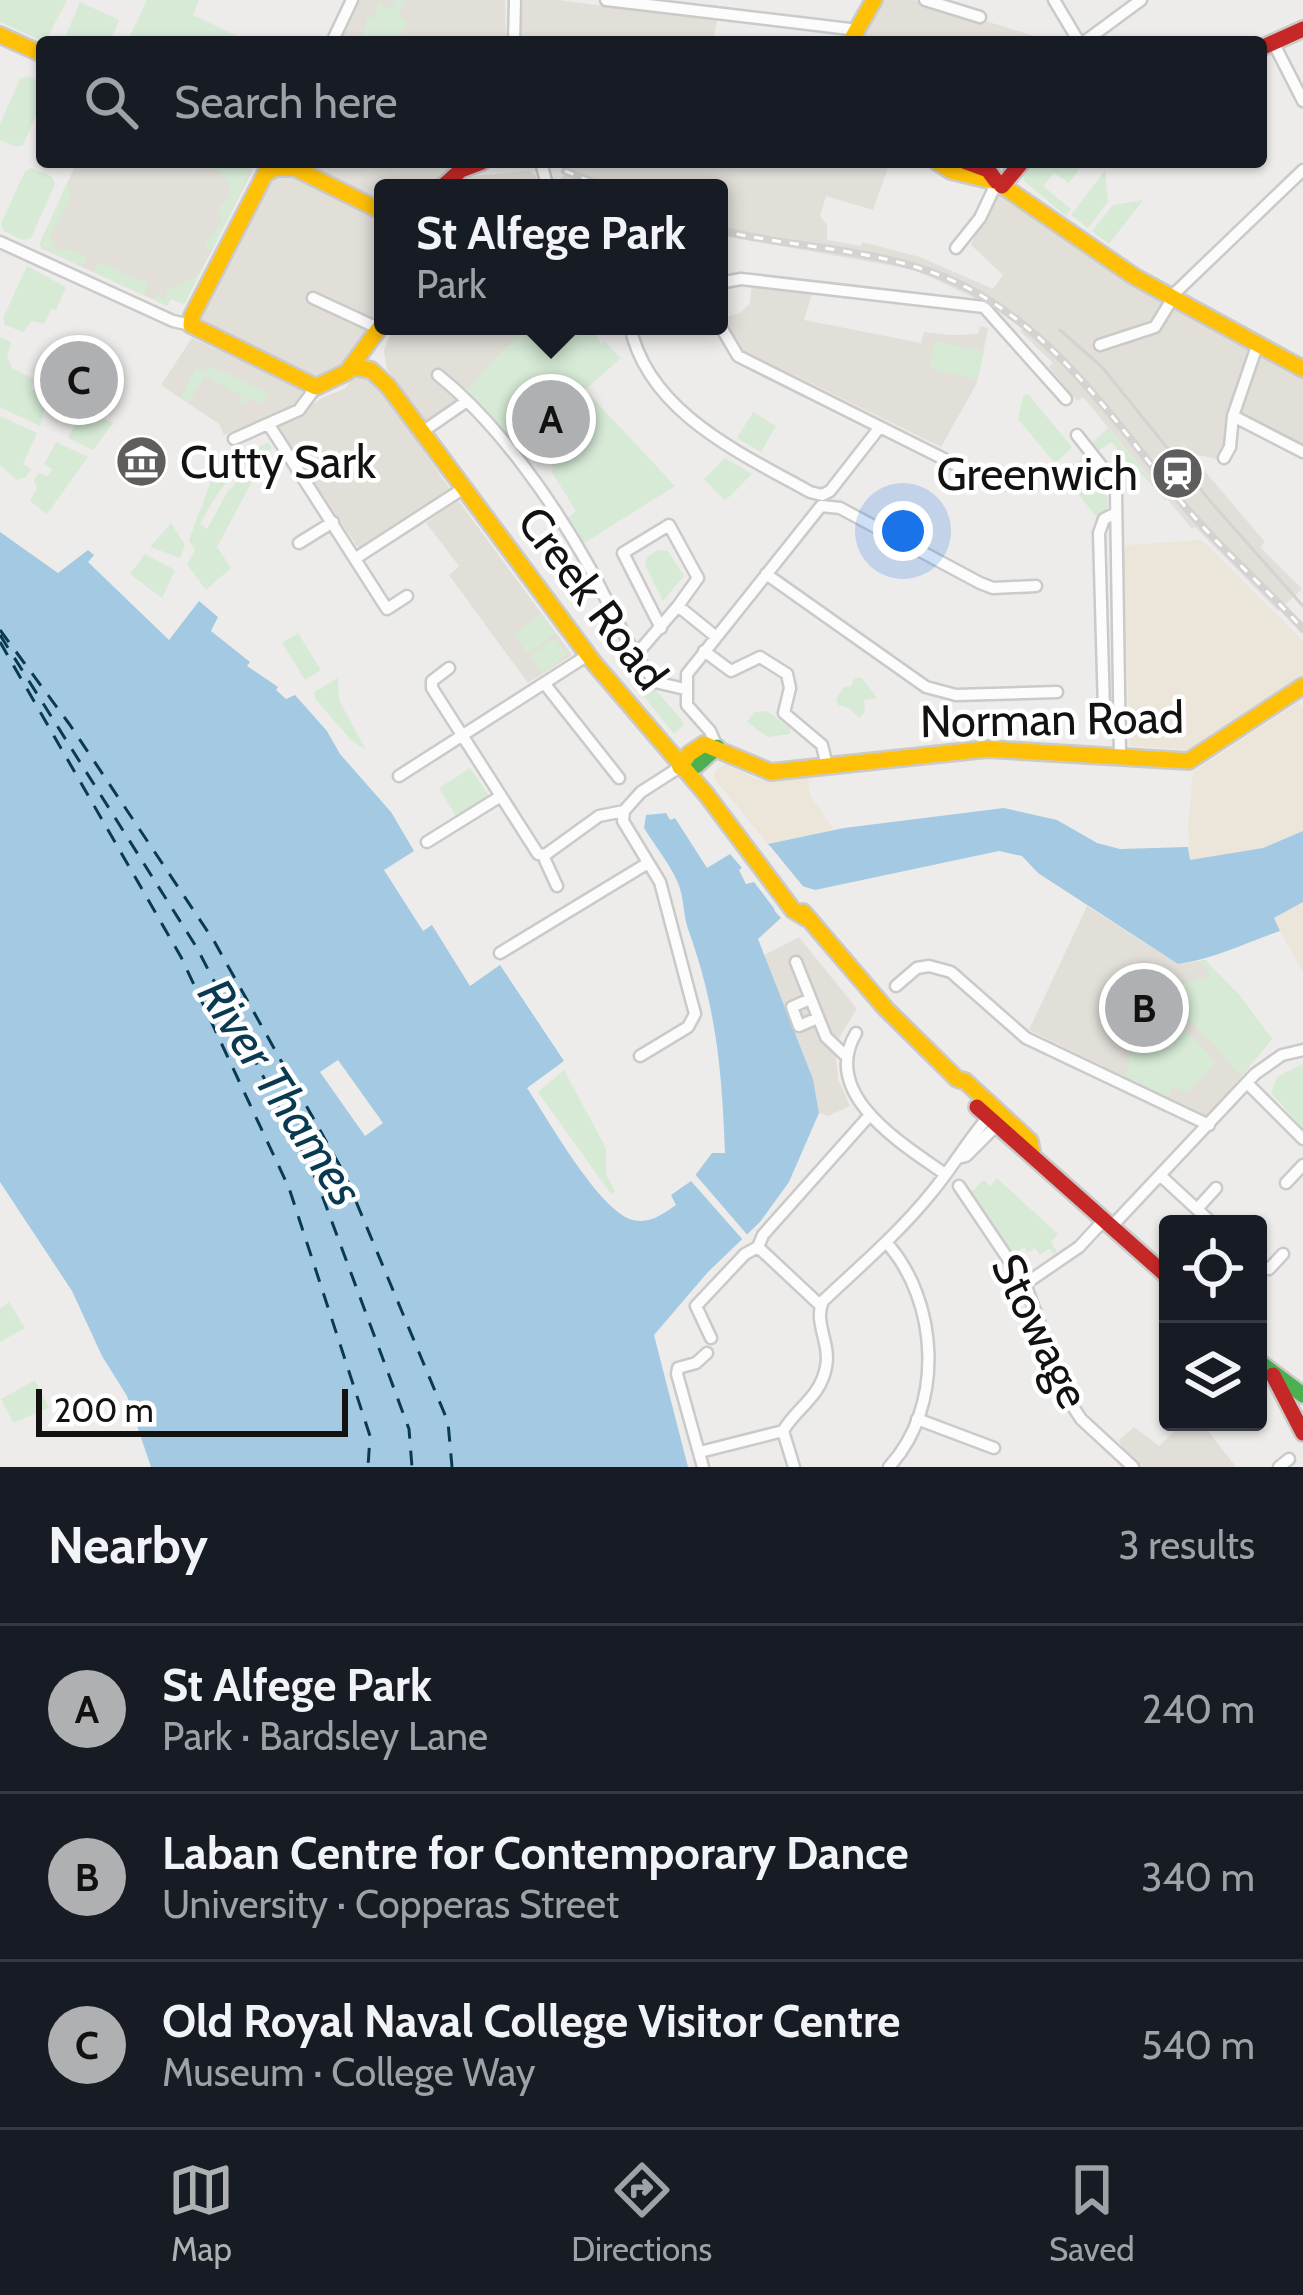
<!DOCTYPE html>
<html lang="en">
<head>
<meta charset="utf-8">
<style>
	:root { --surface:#171b24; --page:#20242c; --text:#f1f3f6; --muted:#9ea1a6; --line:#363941; --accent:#afb0b1 }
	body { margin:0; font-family:Cabin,sans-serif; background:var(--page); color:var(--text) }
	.controls { position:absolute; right:36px; bottom:36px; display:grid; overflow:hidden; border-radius:12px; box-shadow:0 3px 9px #0004 }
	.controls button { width:108px; height:108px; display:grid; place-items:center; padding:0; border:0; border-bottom:3px solid var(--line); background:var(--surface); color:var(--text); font:60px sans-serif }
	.scale { position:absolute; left:36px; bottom:30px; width:312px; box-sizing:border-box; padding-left:12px; border:6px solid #131211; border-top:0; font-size:33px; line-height:42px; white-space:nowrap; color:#131211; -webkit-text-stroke:9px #fff; paint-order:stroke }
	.you { position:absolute; left:903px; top:531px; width:42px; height:42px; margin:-30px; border:9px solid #fff; border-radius:50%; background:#1a73e8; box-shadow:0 0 0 18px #1a73e833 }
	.badge { display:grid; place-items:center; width:78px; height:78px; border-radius:50%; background:var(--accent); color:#111; font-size:39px; font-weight:700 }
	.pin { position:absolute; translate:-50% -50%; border:6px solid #fff; box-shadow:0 3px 12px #0006 }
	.popup { position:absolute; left:374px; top:179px; width:354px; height:156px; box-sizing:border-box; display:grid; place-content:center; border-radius:12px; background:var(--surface); filter:drop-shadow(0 3px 9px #0005); font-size:39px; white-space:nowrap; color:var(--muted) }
	.popup b { font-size:45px; color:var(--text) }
	.popup::after { content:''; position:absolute; left:50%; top:100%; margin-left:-24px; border:24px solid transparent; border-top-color:var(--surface) }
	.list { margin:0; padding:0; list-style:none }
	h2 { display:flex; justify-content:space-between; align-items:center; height:156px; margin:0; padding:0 48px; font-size:51px }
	h2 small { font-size:39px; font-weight:400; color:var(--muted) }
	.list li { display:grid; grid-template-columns:78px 1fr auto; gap:36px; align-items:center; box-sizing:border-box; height:168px; padding:0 48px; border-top:3px solid var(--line) }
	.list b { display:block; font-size:45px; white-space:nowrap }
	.list p { margin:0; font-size:39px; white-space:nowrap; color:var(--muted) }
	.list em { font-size:39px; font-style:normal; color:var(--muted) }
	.icon { flex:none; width:66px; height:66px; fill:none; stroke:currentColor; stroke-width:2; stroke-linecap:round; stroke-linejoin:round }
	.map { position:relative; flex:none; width:1303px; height:1467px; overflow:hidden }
	.search { position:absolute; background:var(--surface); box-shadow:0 3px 9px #0004; left:36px; right:36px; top:36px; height:132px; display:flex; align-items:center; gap:30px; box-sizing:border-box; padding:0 42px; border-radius:12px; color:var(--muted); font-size:45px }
	.sheet { height:660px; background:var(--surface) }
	nav { display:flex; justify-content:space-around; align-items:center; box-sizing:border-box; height:168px; border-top:3px solid var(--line); background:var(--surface); font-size:33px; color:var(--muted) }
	nav a { display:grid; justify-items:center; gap:6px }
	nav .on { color:var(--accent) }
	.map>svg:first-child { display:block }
	.built { fill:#e2dfd9 }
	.industrial { fill:#ece6da }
	.green { fill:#d6ead6 }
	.water { fill:#a3cae2 }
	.pier { fill:#edecea }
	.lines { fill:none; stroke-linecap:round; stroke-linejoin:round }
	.ferry { stroke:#093a51; stroke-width:3; stroke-dasharray:15 12; stroke-linecap:butt }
	.street-casing { stroke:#cacac9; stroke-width:15 }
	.fast-casing { stroke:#cacac9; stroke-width:20 }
	.slow-casing { stroke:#cacac9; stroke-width:20 }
	.jam-casing { stroke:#cacac9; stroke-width:20 }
	.street { stroke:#fcfcfc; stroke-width:10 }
	.fast { stroke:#4caf50; stroke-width:15 }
	.slow { stroke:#ffc107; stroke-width:15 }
	.jam { stroke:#c62828; stroke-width:15 }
	.tram { stroke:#d4d3d2; stroke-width:3 }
	.rail-casing { stroke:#d4d3d2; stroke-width:8 }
	.rail { stroke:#fff; stroke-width:3; stroke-dasharray:9; stroke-linecap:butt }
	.labels { text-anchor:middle; stroke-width:9; stroke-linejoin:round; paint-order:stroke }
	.poi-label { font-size:45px; fill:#131211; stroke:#fff; text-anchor:start }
	.street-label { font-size:45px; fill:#131211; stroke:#fff }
	.water-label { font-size:48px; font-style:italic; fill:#093a51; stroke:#fff }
</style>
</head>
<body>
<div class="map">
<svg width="1303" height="1467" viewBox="0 0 1303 1467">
	<rect width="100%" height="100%" fill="#edecea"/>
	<path class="built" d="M 360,0 L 505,0 L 506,42 L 340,42 Z
		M 523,0 L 558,0 L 717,20 L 713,42 L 521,42 Z
		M 880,0 L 914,0 L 943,13 L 956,12 L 1054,42 L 856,42 Z
		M 77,162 L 249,162 L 252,172 L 184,304 L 171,299 L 167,306 L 41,248 L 40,243 Z
		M 295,162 L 454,162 L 429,188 L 383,188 L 383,203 Z
		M 573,162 L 890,162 L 873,210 L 826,196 L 820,216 L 827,225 L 827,240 L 861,246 L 862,242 L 920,257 L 993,289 L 1003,275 L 971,245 L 995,192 L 1110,269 L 1303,377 L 1303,454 L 1237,422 L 1216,459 L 1193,454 L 1180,442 L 1265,542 L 1260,547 L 1302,589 L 1278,611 L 1195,527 L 1192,529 L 1083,397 L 1077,401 L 1049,367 L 1053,363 L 1021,332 L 1024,326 L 1001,311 L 916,270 L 719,235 L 719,188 L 579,188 L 560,180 Z
		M 529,171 L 535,175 L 538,188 L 452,188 L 471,176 Z
		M 283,173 L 383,219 L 383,302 L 379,315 L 369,337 L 338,372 L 320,380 L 198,322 L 269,180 Z
		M 752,283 L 813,291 L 804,320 L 921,343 L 924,332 L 952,335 L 978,334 L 980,326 L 988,328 L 977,383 L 941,447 L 739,348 L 723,318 L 740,313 L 750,303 Z
		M 393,326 L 526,326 L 459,400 L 427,423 L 387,369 L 384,351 Z
		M 192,338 L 299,388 L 304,397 L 296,406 L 224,435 L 219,424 L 161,385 Z
		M 370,374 L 450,489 L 446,495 L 359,549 L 277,428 L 322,398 L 346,388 L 353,376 Z
		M 458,500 L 572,655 L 528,683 L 449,575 L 459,566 L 426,523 Z
		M 1087,906 L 1178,964 L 1205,960 L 1240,996 L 1272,1039 L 1208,1117 L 1029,1030 Z
		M 799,937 L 857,1009 L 837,1041 L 836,1057 L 838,1079 L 850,1106 L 828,1116 L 819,1113 L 813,1079 L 764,955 Z
		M 1184,1422 L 1201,1422 L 1236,1467 L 1142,1467 L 1122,1449 L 1119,1440 L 1134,1427 L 1159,1446 Z"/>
	<path class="industrial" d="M 1202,540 L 1303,641 L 1303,675 L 1210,743 L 1192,750 L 1130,746 L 1123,555 L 1126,545 Z
		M 1299,702 L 1303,708 L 1303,831 L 1263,848 L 1190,860 L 1188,826 L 1193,772 Z
		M 726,764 L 759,780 L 808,777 L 810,795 L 834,830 L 768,844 L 714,778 L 716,769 Z
		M 1303,902 L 1303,973 L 1273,918 Z"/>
	<path class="green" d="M 0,0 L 67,0 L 45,42 L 0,22 Z
		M 147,0 L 199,0 L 193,15 L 250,42 L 127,42 Z
		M 395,0 L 405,0 L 398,16 L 408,21 L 397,42 L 372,42 L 363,37 L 368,16 L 374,19 L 378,3 L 390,9 Z
		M 80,2 L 119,20 L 110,42 L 63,42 Z
		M 27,76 L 42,83 L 42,102 L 23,145 L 16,147 L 0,140 L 0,124 L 20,79 Z
		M 193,162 L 249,162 L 252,167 L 211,253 L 205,245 L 222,221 L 218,210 L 229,195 L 231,185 L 219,171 Z
		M 1042,162 L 1084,162 L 1069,183 L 1054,173 L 1043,186 L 1071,209 L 1066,216 L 1023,180 L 1026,171 Z
		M 32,168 L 52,177 L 55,184 L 31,238 L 23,240 L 4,231 L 1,224 L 25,171 Z
		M 1105,170 L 1108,202 L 1088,228 L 1071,215 Z
		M 67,182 L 72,196 L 50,237 L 57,250 L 69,249 L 87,257 L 82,267 L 40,246 Z
		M 1143,200 L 1109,244 L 1092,231 L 1113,205 Z
		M 207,260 L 184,304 L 171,299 L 167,306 L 152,299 L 163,291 L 160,297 L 164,299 L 169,289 L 194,278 Z
		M 99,262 L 138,280 L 145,279 L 148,285 L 144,295 L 94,272 Z
		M 27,266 L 66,287 L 56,310 L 51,309 L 44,324 L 32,321 L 23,332 L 5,325 L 3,318 Z
		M 526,326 L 591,326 L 601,344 L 605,342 L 621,358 L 585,390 L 675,486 L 581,545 L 566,519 L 576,511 L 551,471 L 554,467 L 522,430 L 509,443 L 466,390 Z
		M 0,337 L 11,342 L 7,357 L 12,368 L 34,379 L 31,389 L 53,398 L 46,404 L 40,426 L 0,407 Z
		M 935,341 L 984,352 L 977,380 L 929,368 Z
		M 196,367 L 203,372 L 212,367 L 270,394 L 262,403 L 251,399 L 238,405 L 242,396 L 205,376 L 189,402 L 181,397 Z
		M 1028,394 L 1072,447 L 1057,462 L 1052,460 L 1018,419 L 1023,396 Z
		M 84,406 L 104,413 L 102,418 L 113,423 L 93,450 L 68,438 L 75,425 L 79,426 L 82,421 L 78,418 Z
		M 753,412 L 776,426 L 761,452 L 737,438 Z
		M 0,416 L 37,433 L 23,464 L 31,469 L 26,477 L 17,480 L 0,465 Z
		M 1108,428 L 1167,500 L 1166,501 L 1139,471 L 1135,473 L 1112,442 L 1098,451 L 1091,444 Z
		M 56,442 L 88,457 L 47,514 L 30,501 L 37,488 L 34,481 L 38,473 L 48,476 L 52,469 L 44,464 Z
		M 268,442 L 272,448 C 235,466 220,487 200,524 L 207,529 L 228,491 L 252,468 L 256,474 L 217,547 L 231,568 L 206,590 L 187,564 L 195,550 L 189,540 L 214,473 Z
		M 725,458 L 752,474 L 725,501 L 704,479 Z
		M 1082,459 L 1105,483 L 1108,507 L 1098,519 L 1064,476 L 1063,470 Z
		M 171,523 L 185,545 L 180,558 L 150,547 Z
		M 658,550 L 668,551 L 684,576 L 663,601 L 645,565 L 647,557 Z
		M 145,554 L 175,570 L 162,598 L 130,574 Z
		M 541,614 L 555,633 L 528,654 L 514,634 Z
		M 298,633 L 321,670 L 305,680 L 282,643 Z
		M 555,638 L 567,654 L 542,673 L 530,656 Z
		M 861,677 L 877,698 L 864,700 L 865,712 L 859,718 L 849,708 L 838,705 L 836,699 L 844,687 L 851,686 L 854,679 Z
		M 338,678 L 339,700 L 366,750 L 352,741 L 316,700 L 314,692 Z
		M 646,679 L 682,720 L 684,725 L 674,734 L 633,683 Z
		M 767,711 L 790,728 L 790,734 L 768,737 L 747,722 L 754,712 Z
		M 470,768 L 490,797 L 457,818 L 439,788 Z
		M 1205,960 L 1240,996 L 1272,1039 L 1241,1076 C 1228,1064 1221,1049 1208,1038 C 1192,1023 1178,1013 1166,995 L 1181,980 L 1183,984 L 1212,976 L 1199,961 Z
		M 1158,998 C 1175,1025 1196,1037 1215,1062 L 1190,1092 L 1172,1087 L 1167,1097 L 1125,1077 L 1136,1035 Z
		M 1303,1064 L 1303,1129 L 1271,1093 L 1277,1077 Z
		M 564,1070 L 606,1148 L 606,1174 L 615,1191 L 611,1194 L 538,1092 Z
		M 997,1178 L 1058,1234 L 1051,1242 L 1057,1252 L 1053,1254 L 1049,1249 L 1040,1255 L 1035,1248 L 1028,1252 L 1024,1247 L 1013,1255 L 971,1192 L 984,1180 L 990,1186 Z
		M 9,1302 L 25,1328 L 0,1342 L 0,1309 Z
		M 35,1380 L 49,1408 L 13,1423 L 1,1399 Z"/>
	<path class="water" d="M 0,532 L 58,573 L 88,550 L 94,555 L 88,562 L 169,640 L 199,601 L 218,617 L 211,631 L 250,662 L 247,666 L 278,687 L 276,690 L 286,699 L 295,695 L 327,731 L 340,754 L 391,812 L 414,851 L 384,870 L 423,931 L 432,925 L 470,986 L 500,965 L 564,1061 L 527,1088 C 548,1119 599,1211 633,1220 C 650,1224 663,1214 676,1205 L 671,1195 L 691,1181 L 712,1153 L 725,1153 C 722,1070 716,1006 688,929 C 683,914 684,897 678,883 C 670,864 655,846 644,828 L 646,815 L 666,813 L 670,820 L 675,818 L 707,868 L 730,854 L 742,868 L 746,884 L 781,860 L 768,844 L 844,828 L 1004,808 L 1057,820 L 1097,843 L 1120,849 L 1188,847 L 1190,860 L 1263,848 L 1303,831 L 1303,902 L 1274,918 L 1280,931 C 1245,943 1214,959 1178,964 L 1038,873 L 1022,856 L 999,851 L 815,890 L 802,886 L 774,910 L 781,918 L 758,939 L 813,1079 L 819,1113 L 789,1182 L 760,1222 L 708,1272 L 654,1335 L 688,1467 L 151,1467 L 127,1396 L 102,1356 L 72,1291 L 0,1182 Z"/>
	<path class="pier" d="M 770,846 L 811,896 L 802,894 L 782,910 L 786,916 L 782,919 L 754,882 L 746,884 L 739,870 L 747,864 L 749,878 L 773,858 L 765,850 Z
		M 338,1060 L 383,1123 L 365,1136 L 320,1072 Z
		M 694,1173 L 750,1238 L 706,1283 L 704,1281 L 743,1240 L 691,1181 L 665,1197 L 667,1190 Z"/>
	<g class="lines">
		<path class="ferry" d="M 0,630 L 70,725 L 214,941 L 345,1175 L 448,1422 L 452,1467
			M 0,635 L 197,948 L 316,1179 L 409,1429 L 412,1467
			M 0,642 L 181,957 L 289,1188 L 370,1436 L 368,1467"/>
		<defs>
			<path id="street" d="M 606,0 L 858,30
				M 925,0 L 980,17
				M 1054,0 L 1079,42
				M 332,42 L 352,0
				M 514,42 L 515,0
				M 1084,42 L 1141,0
				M 1273,42 L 1303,101
				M 541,162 L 547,185
				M 0,242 L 173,321 L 191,325
				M 956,248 L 980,218 L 997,182
				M 719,283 L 741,279 L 984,307 L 1066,399
				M 313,298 L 380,329
				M 719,324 L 738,356 L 978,476 L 1005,484
				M 630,326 C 648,412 740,453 810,492 L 822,495 L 830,491 L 880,427
				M 1100,345 L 1155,327 L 1177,291 L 1303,170
				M 438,375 C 498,423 554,503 591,570 C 612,609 628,648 655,682 L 685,689
				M 1233,416 L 1303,452
				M 269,425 L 387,609 L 407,596
				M 422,432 L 467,401
				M 1077,435 L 1107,473 L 1116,493 L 1120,755
				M 234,439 L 299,410 L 316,387
				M 1224,458 L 1230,447 L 1233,416 L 1257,346
				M 1116,513 L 1104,519 L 1099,533 L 1104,711 L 1120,725
				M 299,543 L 333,522
				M 356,558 L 464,488
				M 766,574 L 926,687 L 956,695 L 1057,692
				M 661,628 L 623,553 L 669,525 L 698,578 L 678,606
				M 704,651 L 731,671 L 760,657 L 787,674 L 790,688 L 784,713 L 822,745 L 827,766
				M 635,656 L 678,606 L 715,636
				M 449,668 L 432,681 L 432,688 L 538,854 L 545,855 L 599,816 L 624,811
				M 544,683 L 619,778
				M 717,747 L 710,731 L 687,705 L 687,674 L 821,506 L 840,508 L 980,583 L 993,588 L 1036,586
				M 399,776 L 588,655
				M 624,811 L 623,821 L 660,882 L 695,1014 L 688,1027 L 640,1056
				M 624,811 L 641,792 L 680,767
				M 427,842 L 501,796
				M 545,860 L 557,886
				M 500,953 L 648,863
				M 796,962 L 826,1037 L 847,1057
				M 896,986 L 917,968 L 929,966 L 951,972 L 1026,1038 L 1209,1125
				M 810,999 L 792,1007 L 799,1026 L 818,1018
				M 856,1033 C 819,1095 904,1145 945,1174
				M 1247,1083 L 1303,1139
				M 958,1158 L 966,1156 L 1000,1122
				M 1162,1177 L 1213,1224
				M 1286,1183 L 1303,1165
				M 959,1186 L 1025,1284 L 1068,1399 L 1081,1419 L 1133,1467
				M 1197,1209 L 1216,1188
				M 1112,1226 L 1255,1074 L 1282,1055 L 1303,1050
				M 886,1242 C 939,1301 945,1406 889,1467
				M 758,1247 L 763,1235 L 869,1116
				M 758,1247 L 820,1305
				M 1260,1268 L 1269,1269 L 1283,1254
				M 1025,1284 L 1079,1247 L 1105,1219
				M 711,1338 L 696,1306 L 745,1254 L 758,1247
				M 917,1419 L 994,1448
				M 783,1431 C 797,1407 820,1398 826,1367 C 831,1343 813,1322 823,1301 C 860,1266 900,1232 932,1192 C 953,1167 967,1141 989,1116
				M 783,1431 L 794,1467
				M 700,1452 L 783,1431
				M 703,1467 L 677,1374 L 678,1368 L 696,1363 L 707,1353
				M 1279,1467 L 1289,1459"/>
			<path id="fast" d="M 680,767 L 696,766 L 717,747
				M 1258,1361 L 1303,1395"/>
			<path id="slow" d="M 0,35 L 42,54
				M 850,42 L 874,0
				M 283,162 L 383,212
				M 937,162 L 951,171 L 997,182 L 1135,277 L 1303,369
				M 291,168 L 276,168 L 265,174 L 192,316 L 191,325 L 316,387 L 347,372 L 383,323
				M 352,367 L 371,370 L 388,386 L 594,663 L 706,794 L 793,910 L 806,918
				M 680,767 L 689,754 L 704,744 L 771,772 L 987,749 L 1189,761 L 1303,686
				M 803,912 L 886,1009 L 957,1079 L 965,1081 L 1030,1141 L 1032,1152"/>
			<path id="jam" d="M 1261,48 L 1303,29
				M 966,162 L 988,170 L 996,181
				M 1002,186 L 1022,162
				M 441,188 L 461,170 L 482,162
				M 977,1107 L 1168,1277
				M 1273,1375 L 1303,1433"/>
		</defs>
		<use href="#street" class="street-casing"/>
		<use href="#fast" class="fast-casing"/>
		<use href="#slow" class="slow-casing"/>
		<use href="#jam" class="jam-casing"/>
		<use href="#street" class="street"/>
		<use href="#fast" class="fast"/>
		<use href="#slow" class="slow"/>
		<use href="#jam" class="jam"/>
		<path class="tram" d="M 1060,330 L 1102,367 L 1211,502 L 1303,606"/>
		<defs>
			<path id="rail" d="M 565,171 L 607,188
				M 719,230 C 793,248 874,248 944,277 C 1053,322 1114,423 1188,510 C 1224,552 1266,588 1303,629"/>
		</defs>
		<use href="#rail" class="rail-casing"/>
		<use href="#rail" class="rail"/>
	</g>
	<defs>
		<symbol id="museum-disc" viewBox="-11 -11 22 22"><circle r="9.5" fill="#5f5e5d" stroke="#fff"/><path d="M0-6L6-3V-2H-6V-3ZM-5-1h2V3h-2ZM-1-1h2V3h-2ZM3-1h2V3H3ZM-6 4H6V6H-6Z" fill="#fff"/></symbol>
		<symbol id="station-disc" viewBox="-11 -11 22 22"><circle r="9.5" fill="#5f5e5d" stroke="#fff"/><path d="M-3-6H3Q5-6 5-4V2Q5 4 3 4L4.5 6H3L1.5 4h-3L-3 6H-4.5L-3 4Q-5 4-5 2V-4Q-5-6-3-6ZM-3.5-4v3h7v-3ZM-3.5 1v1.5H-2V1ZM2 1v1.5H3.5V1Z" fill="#fff"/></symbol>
	</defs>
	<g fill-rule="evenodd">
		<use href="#museum-disc" x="112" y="432" width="59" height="59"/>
		<use href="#station-disc" x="1148" y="444" width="59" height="59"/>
	</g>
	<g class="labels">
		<g class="poi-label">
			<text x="180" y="478">Cutty Sark</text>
			<text x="1138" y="490" text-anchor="end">Greenwich</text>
		</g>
		<g class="street-label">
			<text transform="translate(593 598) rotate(53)" y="16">Creek Road</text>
			<text transform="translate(1052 719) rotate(-1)" y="16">Norman Road</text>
			<text transform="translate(1041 1331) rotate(64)" y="16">Stowage</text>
		</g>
		<g class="water-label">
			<text transform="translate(281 1092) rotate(57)" y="17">River Thames</text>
		</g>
	</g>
</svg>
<div class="controls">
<button><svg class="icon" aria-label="locate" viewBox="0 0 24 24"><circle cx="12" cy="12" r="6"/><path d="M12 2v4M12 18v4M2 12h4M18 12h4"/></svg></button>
<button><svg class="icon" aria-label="layers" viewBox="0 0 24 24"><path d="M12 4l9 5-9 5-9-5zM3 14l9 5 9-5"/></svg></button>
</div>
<div class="scale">200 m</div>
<div class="you"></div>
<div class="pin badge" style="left:551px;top:419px">A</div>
<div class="popup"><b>St Alfege Park</b>Park</div>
<div class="pin badge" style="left:1144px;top:1008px">B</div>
<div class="pin badge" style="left:79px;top:380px">C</div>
<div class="search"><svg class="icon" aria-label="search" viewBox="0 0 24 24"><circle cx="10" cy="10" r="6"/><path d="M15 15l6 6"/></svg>Search here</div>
</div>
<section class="sheet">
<h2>Nearby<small>3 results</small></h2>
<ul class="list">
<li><span class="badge">A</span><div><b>St Alfege Park</b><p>Park · Bardsley Lane</p></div><em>240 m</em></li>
<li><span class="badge">B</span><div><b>Laban Centre for Contemporary Dance</b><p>University · Copperas Street</p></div><em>340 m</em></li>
<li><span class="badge">C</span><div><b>Old Royal Naval College Visitor Centre</b><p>Museum · College Way</p></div><em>540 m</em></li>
</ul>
</section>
<nav>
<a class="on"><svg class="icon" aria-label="map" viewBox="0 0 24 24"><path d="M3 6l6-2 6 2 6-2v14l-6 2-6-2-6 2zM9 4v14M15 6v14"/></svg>Map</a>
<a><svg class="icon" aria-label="directions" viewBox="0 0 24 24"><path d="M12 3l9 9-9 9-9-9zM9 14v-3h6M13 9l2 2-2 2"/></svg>Directions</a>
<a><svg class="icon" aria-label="saved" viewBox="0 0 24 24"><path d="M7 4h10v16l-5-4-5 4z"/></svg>Saved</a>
</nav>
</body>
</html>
